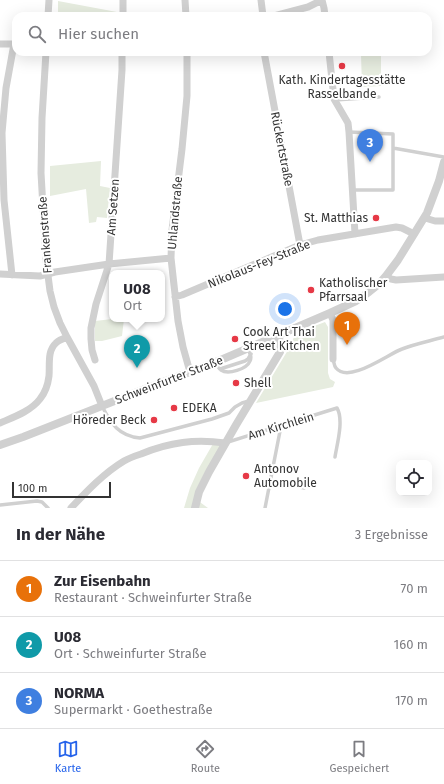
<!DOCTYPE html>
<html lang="de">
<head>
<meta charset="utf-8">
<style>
	:root { --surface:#fff; --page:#f2f2f3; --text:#2b2b33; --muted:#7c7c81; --line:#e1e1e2; --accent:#2563eb }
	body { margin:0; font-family:"Fira Sans",sans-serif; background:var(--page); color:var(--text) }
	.controls { position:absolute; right:12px; bottom:12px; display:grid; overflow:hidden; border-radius:8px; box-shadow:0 4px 16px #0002 }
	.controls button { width:36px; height:36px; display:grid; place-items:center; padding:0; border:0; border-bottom:1px solid var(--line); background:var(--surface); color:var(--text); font:20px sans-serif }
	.scale { position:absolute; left:12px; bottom:10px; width:99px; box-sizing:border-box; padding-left:4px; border:2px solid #333; border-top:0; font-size:11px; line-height:14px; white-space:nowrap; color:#333; -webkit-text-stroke:3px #fff; paint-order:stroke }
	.you { position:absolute; left:285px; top:309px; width:14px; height:14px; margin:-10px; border:3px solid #fff; border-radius:50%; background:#1a73e8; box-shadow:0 0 0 6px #1a73e833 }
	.badge { display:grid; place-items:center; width:26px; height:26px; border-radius:50%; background:var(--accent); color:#fff; font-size:13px; font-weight:700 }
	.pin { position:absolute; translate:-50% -33px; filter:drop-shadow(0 1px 2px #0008) }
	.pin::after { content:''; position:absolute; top:21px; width:14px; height:12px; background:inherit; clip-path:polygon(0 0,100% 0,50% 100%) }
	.popup { position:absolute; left:109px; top:270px; width:56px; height:52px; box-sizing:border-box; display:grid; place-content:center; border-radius:8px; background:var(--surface); filter:drop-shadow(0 1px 3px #0005); font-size:13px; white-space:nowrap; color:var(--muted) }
	.popup b { font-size:15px; color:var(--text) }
	.popup::after { content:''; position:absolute; left:50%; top:100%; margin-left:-8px; border:8px solid transparent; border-top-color:var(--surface) }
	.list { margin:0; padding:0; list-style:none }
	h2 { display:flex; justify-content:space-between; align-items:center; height:52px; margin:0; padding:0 16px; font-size:17px }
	h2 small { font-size:13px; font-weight:400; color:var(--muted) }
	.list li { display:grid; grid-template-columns:26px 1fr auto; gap:12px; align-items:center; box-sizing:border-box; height:56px; padding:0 16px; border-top:1px solid var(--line) }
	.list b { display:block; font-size:15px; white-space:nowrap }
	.list p { margin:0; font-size:13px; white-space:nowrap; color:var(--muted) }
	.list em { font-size:13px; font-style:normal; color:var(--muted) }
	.icon { flex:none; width:22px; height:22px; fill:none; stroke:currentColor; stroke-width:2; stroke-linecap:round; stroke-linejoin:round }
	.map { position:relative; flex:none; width:444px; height:508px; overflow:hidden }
	.search { position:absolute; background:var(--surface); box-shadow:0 4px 16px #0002; left:12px; right:12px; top:12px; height:44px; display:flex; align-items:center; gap:10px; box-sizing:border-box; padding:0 14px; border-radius:12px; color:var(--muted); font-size:15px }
	.sheet { height:220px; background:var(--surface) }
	nav { display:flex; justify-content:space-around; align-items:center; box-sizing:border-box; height:56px; border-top:1px solid var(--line); background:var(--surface); font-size:11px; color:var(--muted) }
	nav a { display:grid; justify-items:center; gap:2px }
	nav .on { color:var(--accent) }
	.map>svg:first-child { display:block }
	.green { fill:#e6ecdf }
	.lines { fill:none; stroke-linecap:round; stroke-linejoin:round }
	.service { stroke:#d0d0d0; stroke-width:3.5 }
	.minor { stroke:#d0d0d0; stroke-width:7 }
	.tertiary { stroke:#d0d0d0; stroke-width:8 }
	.poi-dot { fill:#e63946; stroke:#fff; stroke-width:1.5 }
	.labels { text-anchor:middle; stroke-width:4; stroke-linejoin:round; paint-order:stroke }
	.poi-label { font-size:12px; fill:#333; stroke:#fff; text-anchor:start }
	.street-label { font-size:12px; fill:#333; stroke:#fff }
</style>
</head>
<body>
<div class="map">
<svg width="444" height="508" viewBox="0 0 444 508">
	<rect width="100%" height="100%" fill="#fff"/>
	<path class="green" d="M 58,1 L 117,12 L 117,16 L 58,16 Z
		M 370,52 L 381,52 L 381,86 L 362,87 L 361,54 L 370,54 Z
		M 101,161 L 100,186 L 110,188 L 107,218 L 97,217 L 96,222 L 89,223 L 86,189 L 50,196 L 50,166 Z
		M 112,319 L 124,319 L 122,336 L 102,341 L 95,341 L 95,321 Z
		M 325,322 L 328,327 L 328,373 L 330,379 L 335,382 L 333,387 L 256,403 L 288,350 L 294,337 L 296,333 Z
		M 214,442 L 225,443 L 197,500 L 208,508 L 184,508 L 190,488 L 199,468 Z"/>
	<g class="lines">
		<path class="service" d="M 335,100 L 379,97
			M 349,132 L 393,134 L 393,190 L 352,190
			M 393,148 L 444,157
			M 333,359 C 334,362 334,366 336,368 C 349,384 388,354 402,349 C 415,344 430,341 444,337
			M 216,362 C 217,365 218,368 221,370 C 228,375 247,369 250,361 C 252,357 250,353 248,349
			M 220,369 L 245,361 L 248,359 L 251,354
			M 102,406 C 111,424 119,436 140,438 L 212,419 L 229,413 L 235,407 L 242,403 L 249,401
			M 228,442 L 337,408 C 344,420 337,444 335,457
			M 270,480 L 304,488
			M 0,505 L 37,501 L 42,502 L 48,508
			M 265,508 L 281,426"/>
		<path class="minor" d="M 185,0 L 186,16
			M 261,0 L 263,16
			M 322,0 L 324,8 L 325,16
			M 48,16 L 49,0
			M 123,16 L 123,0
			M 274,16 L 308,7 L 322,0
			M 0,44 L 16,44
			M 46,52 L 42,118 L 41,173 L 46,260 L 50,291 L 54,307 L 60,323 L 67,337 L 94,386 L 102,406
			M 187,52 L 187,96 L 182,149 L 172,230 L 171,258 L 178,321 L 183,347 L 190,372
			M 264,52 L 300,245
			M 329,52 L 334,99 L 348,123 L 349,132 L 355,234
			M 425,218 L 435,221 L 444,221
			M 0,274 L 40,276 L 55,272 L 109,264 L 171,258
			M 12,275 L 4,200 L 2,133 L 6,88 L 14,44
			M 386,276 L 391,279 L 396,280 L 444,277
			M 175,297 L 182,295 L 300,245 L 318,240 L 396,227 L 402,228 L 414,234
			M 330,313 L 333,320 L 333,359
			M 95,360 L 92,350 L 91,339 L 91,328 L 96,304 L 109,264 L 122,70 L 122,52
			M 0,423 C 14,417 31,411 40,399 C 45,393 48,384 49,376 C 50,365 47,351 56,343 C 58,340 63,339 67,337
			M 71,508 C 87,491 104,473 124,461 C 129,458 135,456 141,454 C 170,442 195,439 225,443"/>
		<path class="tertiary" d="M 0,445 L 23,437 L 145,389 L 216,362 L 330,313 L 356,301 L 369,292 L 379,284 L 386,276 L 398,260 L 427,213 L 439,181 L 444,162
			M 195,508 L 199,492 L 209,472 L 236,425 L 280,352 L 281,345 L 278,335"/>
	</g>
	<g class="poi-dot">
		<circle cx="342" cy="66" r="4"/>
		<circle cx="376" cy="218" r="4"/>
		<circle cx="311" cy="290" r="4"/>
		<circle cx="235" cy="339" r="4"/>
		<circle cx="236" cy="383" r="4"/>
		<circle cx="174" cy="408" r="4"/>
		<circle cx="154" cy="420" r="4"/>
		<circle cx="246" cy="476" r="4"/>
	</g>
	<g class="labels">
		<g class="poi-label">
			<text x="342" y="84" text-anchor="middle">Kath. Kindertagesstätte<tspan x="342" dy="14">Rasselbande</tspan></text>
			<text x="368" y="222" text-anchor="end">St. Matthias</text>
			<text x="319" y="287">Katholischer<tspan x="319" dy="14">Pfarrsaal</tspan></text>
			<text x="243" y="336">Cook Art Thai<tspan x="243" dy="14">Street Kitchen</tspan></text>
			<text x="244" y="387">Shell</text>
			<text x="182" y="412">EDEKA</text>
			<text x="146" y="424" text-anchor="end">Höreder Beck</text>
			<text x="254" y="473">Antonov<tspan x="254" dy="14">Automobile</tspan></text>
		</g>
		<g class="street-label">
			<text transform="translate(282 149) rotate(79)" y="4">Rückertstraße</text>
			<text transform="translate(113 207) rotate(-86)" y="4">Am Setzen</text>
			<text transform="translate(175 213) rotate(-85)" y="4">Uhlandstraße</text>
			<text transform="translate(45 235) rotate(-94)" y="4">Frankenstraße</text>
			<text transform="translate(259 264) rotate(-22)" y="4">Nikolaus-Fey-Straße</text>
			<text transform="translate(169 380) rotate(-21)" y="4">Schweinfurter Straße</text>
			<text transform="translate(281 426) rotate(-17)" y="4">Am Kirchlein</text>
		</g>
	</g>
</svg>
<div class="controls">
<button><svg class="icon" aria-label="locate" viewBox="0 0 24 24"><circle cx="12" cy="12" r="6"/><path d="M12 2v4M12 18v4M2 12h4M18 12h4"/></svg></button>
</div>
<div class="scale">100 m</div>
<div class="you"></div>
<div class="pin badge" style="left:347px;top:345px;background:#e8710a">1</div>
<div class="pin badge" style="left:137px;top:368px;background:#0f9aa8">2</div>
<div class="popup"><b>U08</b>Ort</div>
<div class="pin badge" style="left:370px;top:162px;background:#3f7fe0">3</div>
<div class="search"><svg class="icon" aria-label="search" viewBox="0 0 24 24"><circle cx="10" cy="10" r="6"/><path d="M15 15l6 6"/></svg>Hier suchen</div>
</div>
<section class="sheet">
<h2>In der Nähe<small>3 Ergebnisse</small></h2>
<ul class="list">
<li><span class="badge" style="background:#e8710a">1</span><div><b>Zur Eisenbahn</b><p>Restaurant · Schweinfurter Straße</p></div><em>70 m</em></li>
<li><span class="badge" style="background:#0f9aa8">2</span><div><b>U08</b><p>Ort · Schweinfurter Straße</p></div><em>160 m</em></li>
<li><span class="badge" style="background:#3f7fe0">3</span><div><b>NORMA</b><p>Supermarkt · Goethestraße</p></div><em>170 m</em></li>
</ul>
</section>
<nav>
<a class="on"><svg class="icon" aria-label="map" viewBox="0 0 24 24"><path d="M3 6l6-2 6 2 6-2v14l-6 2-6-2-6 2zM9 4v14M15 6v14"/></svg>Karte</a>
<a><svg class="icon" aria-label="directions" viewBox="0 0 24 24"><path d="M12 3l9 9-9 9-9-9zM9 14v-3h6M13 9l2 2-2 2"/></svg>Route</a>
<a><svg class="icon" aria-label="saved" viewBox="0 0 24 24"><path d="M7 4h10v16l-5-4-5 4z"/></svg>Gespeichert</a>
</nav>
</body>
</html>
